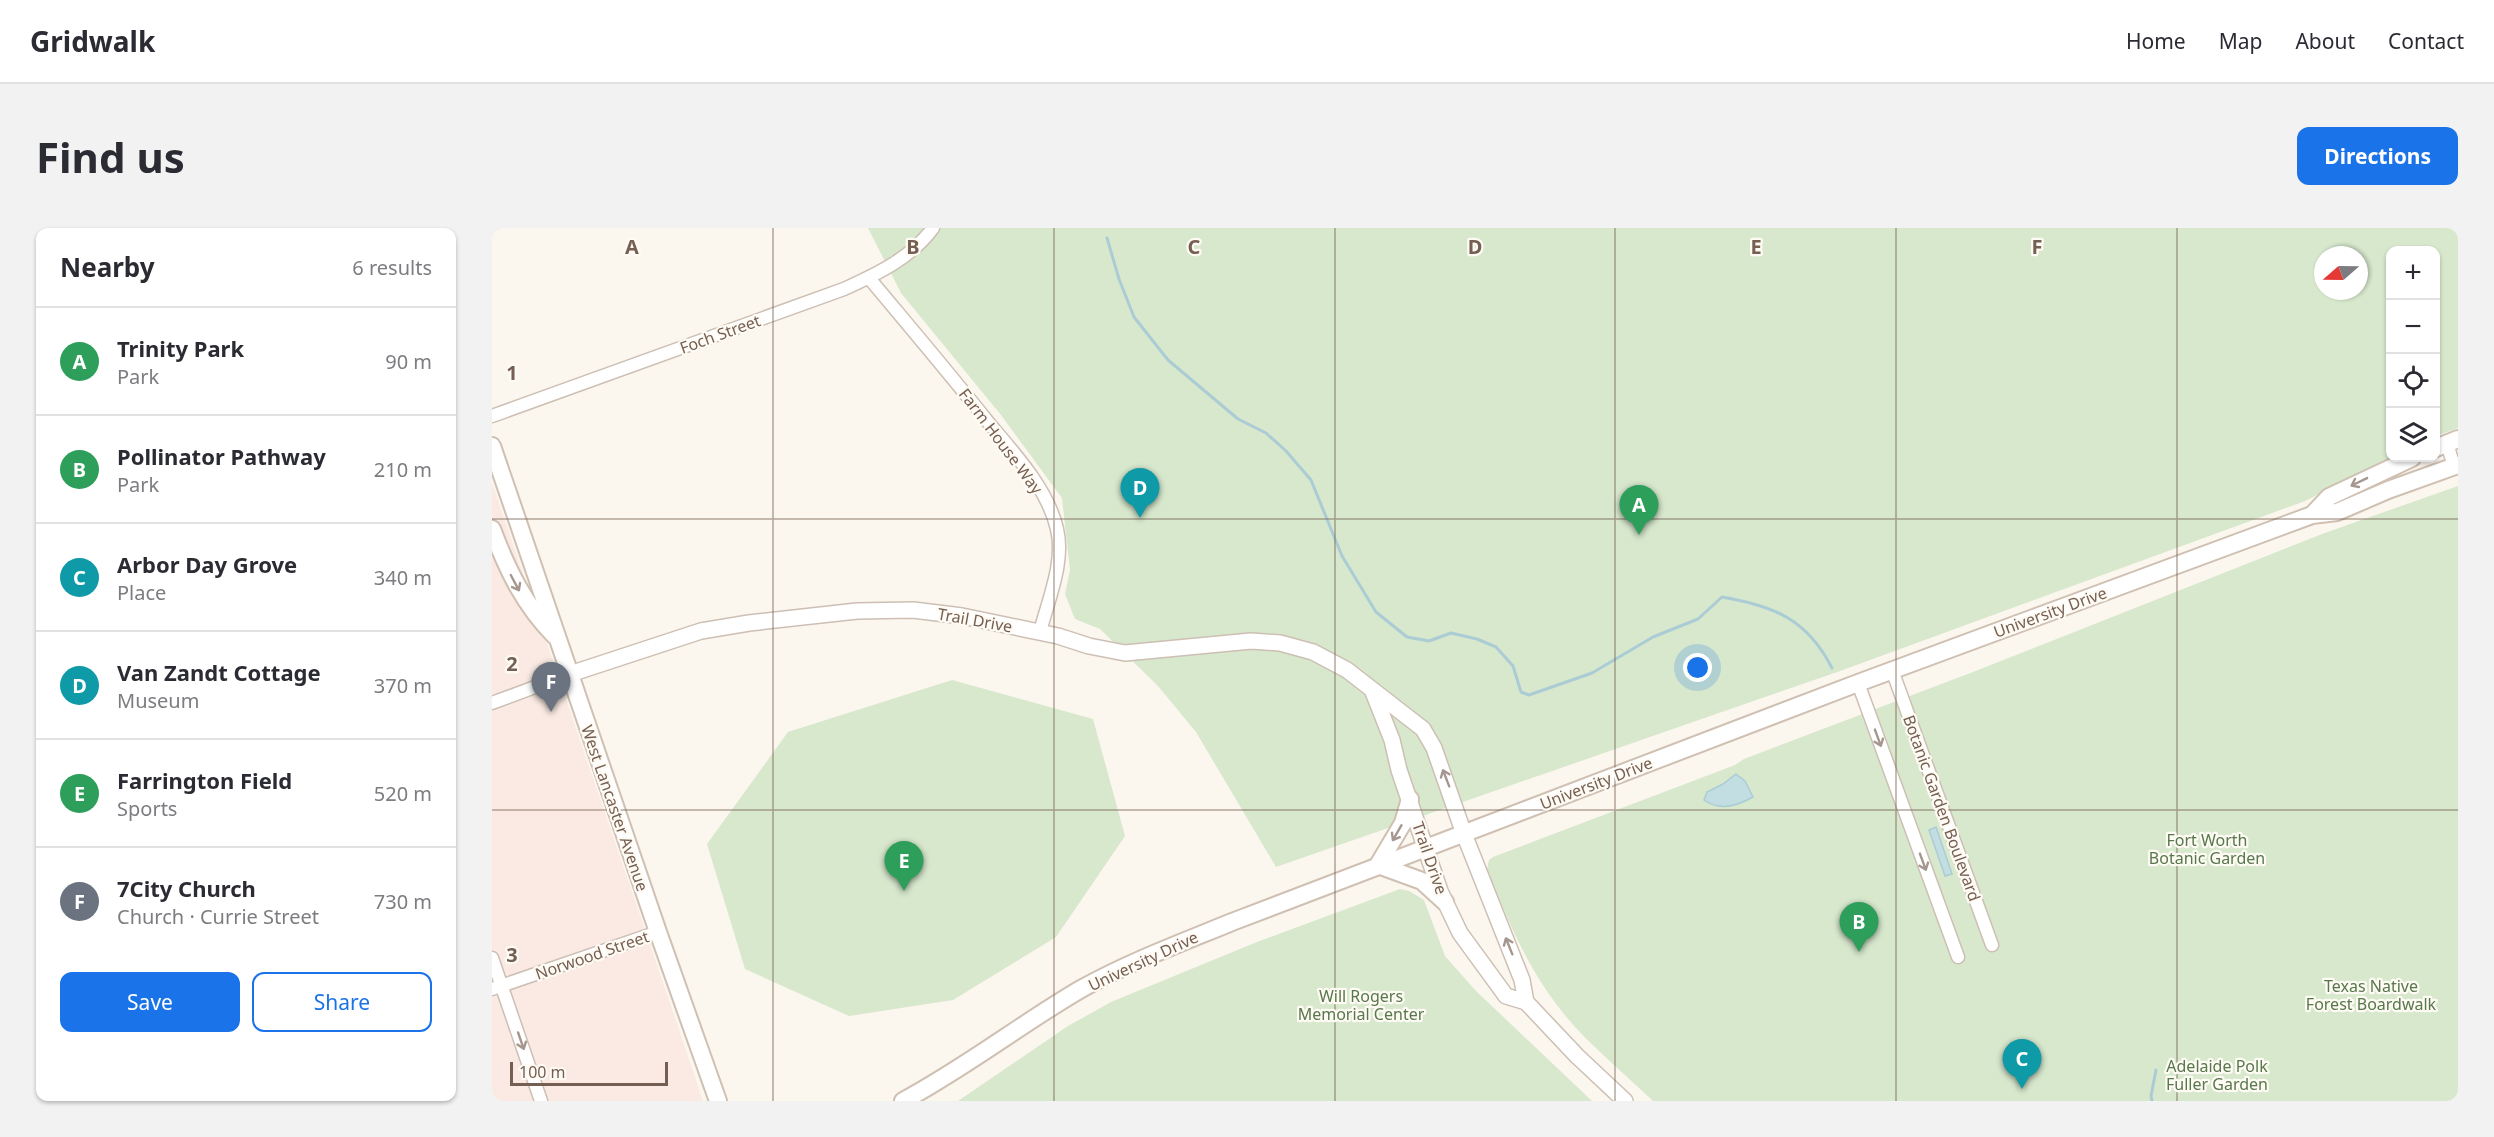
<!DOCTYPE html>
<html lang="en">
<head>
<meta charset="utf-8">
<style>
	:root { --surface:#fff; --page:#f2f2f3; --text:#2b2b33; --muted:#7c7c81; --line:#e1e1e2; --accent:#1a73e8 }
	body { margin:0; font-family:"Noto Sans",sans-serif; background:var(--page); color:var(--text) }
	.controls { position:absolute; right:18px; top:18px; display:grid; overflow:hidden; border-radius:12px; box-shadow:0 2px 4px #0004 }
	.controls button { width:54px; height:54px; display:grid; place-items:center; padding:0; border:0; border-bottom:2px solid var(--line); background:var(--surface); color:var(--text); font:30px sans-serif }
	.compass { position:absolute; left:1822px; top:18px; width:54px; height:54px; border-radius:50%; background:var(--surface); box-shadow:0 2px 4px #0004; rotate:250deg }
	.scale { position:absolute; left:18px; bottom:15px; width:158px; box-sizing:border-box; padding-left:6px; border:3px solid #755f52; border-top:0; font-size:16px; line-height:21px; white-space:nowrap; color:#755f52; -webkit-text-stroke:4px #fefaf4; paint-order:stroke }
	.you { position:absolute; left:1206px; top:440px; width:21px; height:21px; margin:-15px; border:4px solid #fff; border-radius:50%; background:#1a73e8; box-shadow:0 0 0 9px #1a73e833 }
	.badge { display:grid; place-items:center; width:39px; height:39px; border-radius:50%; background:var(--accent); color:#fff; font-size:20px; font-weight:700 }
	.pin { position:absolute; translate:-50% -50px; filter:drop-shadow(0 2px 3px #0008) }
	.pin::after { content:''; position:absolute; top:32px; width:21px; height:18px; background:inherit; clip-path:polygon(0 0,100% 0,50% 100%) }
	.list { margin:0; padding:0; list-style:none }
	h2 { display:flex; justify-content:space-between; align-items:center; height:78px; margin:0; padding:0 24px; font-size:26px }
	h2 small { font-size:20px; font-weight:400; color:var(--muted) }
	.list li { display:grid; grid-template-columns:39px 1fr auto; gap:18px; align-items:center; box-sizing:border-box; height:108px; padding:0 24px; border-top:2px solid var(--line) }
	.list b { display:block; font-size:22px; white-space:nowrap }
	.list p { margin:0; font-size:20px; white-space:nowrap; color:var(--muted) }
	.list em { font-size:20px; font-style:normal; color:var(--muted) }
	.actions { display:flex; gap:12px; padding:18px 24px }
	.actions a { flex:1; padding:14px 0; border:2px solid var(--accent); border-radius:12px; text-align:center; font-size:21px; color:var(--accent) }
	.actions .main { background:var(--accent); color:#fff }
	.icon { flex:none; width:33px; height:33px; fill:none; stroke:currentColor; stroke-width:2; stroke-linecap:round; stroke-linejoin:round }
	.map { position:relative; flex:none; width:1966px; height:873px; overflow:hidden; border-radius:12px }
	header { display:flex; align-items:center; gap:36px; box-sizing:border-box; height:84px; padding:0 30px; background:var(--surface); border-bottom:2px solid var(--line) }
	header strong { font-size:28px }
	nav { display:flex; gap:33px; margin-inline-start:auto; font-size:21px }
	.intro { display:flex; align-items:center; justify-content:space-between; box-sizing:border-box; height:144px; padding:0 36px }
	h1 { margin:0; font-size:42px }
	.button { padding:15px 27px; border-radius:12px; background:var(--accent); color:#fff; font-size:21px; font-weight:700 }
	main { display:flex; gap:36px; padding:0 36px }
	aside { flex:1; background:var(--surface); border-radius:12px; box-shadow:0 2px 4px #0004 }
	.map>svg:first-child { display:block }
	.commercial { fill:#faeae3 }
	.green { fill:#d7e8cd; fill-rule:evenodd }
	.water { fill:#c3dee3; stroke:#abccd4; stroke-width:1.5 }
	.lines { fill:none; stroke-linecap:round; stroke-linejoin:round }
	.stream { stroke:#abccd4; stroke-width:3 }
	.minor-casing { stroke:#cdbfb4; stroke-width:15 }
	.tertiary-casing { stroke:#cdbfb4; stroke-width:18 }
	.secondary-casing { stroke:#cfc0b2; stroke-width:20 }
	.minor { stroke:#fff; stroke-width:12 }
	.tertiary { stroke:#fff; stroke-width:15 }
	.secondary { stroke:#fff; stroke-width:16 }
	.oneway { stroke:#a5978f }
	.grid { fill:none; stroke:#755f52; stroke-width:1.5; stroke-opacity:0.55 }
	.labels { text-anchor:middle; stroke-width:4.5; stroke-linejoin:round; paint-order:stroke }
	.street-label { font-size:16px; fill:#755f52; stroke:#fefaf4 }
	.park-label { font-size:16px; fill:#57784b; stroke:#fefaf4 }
	.grid-label { font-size:20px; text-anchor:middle; font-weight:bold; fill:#755f52; stroke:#fefaf4; stroke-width:4.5; stroke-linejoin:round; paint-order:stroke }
</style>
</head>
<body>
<header>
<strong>Gridwalk</strong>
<nav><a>Home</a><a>Map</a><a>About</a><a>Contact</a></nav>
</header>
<div class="intro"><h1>Find us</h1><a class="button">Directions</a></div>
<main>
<aside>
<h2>Nearby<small>6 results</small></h2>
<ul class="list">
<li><span class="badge" style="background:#2e9e5b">A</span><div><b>Trinity Park</b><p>Park</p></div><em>90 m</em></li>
<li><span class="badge" style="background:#2e9e5b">B</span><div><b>Pollinator Pathway</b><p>Park</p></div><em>210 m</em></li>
<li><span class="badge" style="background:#0f9aa8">C</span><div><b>Arbor Day Grove</b><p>Place</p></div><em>340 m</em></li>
<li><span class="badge" style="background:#0f9aa8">D</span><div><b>Van Zandt Cottage</b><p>Museum</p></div><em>370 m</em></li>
<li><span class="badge" style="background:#2e9e5b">E</span><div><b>Farrington Field</b><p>Sports</p></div><em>520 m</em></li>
<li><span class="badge" style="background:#6b7280">F</span><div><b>7City Church</b><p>Church · Currie Street</p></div><em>730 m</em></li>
</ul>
<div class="actions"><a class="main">Save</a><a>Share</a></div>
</aside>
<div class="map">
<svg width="1966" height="873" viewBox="0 0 1966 873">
	<rect width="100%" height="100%" fill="#fbf6ee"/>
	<path class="commercial" d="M 0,255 L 177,772 L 211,873 L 0,873 Z"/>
	<path class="green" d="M 376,0 L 1966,0 L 1966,200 L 1944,208 L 1944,22 L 1898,22 L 1900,230 L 1813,273 L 1348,443 L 784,639 L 704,504 L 666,458 L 608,401 L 583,391 L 573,366 L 578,342 L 570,270 L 509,187 L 409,65 ZM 1831,27 L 1867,27 L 1867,63 L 1831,63 Z
		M 1966,258 L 1966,873 L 1161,873 C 1133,846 1096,816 1072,786 C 1036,742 1016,693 995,641 L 997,632 L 1001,629 L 1243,537 L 1252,531 L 1481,444 L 1830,306 Z
		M 460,452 L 601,491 L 633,608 L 564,709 L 461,772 L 357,788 L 253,741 L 215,616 L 296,504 Z
		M 908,661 L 917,663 L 932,672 L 953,728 L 983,762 L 1100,873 L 466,873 L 576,798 L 619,774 L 765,714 Z"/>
	<path class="water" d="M 1244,546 L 1253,553 L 1261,569 C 1247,577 1228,584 1212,572 L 1215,564 L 1231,556 Z
		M 1444,599 L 1460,646 L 1453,648 L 1437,602 Z"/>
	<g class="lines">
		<path class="stream" d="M 615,10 L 627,51 L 642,89 L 676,132 L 746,191 L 774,205 L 794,223 L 819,252 L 850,328 L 884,384 L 915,409 L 937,413 L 959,405 L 985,411 L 1004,419 L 1021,438 L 1029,464 L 1037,467 L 1100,445 L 1161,409 L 1206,391 L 1230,369 C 1282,378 1315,391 1340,440
			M 1660,873 L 1659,868 L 1664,842"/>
		<defs>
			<path id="minor" d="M 377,50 C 417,98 457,145 496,194 C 522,225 556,261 565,301 C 573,334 556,372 548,404
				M 0,188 L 352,61 C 385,46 419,30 441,0
				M 1955,215 L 1962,239
				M 1400,442 L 1500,717
				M 1366,455 L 1466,729
				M 0,475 L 78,446
				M 0,730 L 49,873
				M 0,761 L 166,704"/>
			<path id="tertiary" d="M 78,446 L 209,403 L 257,395 L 365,383 L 421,382 L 470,388 L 566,408 L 597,418 L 633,425 L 759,413 L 788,415 L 821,424 L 855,442 L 931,501 L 942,520 L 972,606 L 1030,752 L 1034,774
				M 881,464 L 900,512 L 907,542 L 948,663 L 968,705 L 1014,768 L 1034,774 L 1085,828 L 1133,873"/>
			<path id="secondary" d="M 0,218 L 166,704 L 226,873
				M 1944,220 L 1966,211
				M 1820,287 L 1837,269 L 1920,230
				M 0,301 C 15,341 32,377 63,408
				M 886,637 L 930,653 L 953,674
				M 886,637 L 911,595 L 918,571
				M 411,873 C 473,840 529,796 589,761 C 637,734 689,715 740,694 L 1366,455 L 1820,287 L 1845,284 L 1896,262 L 1966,237"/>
		</defs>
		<use href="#minor" class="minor-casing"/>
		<use href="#tertiary" class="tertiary-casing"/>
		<use href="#secondary" class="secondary-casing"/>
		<use href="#minor" class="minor"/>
		<use href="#tertiary" class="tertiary"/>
		<use href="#secondary" class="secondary"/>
	</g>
	<defs><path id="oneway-shaft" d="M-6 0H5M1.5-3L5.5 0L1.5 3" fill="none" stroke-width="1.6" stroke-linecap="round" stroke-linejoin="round" transform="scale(1.5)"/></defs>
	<g class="oneway">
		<use href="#oneway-shaft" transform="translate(1867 254) rotate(154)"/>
		<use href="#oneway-shaft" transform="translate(23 355) rotate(62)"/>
		<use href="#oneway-shaft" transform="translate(1386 510) rotate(70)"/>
		<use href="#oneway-shaft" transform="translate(954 550) rotate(-111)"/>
		<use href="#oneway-shaft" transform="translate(905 605) rotate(120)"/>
		<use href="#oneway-shaft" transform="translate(1431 634) rotate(70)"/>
		<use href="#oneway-shaft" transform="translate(1017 718) rotate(-112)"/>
		<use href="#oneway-shaft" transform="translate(29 813) rotate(71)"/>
	</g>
	<path class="grid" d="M 281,0 L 281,873M 562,0 L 562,873M 843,0 L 843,873M 1123,0 L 1123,873M 1404,0 L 1404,873M 1685,0 L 1685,873M 0,291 L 1966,291M 0,582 L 1966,582"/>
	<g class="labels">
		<g class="street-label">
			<text transform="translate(228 106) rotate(-20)" y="6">Foch Street</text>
			<text transform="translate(509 213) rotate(53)" y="6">Farm House Way</text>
			<text transform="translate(1558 384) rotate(-20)" y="6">University Drive</text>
			<text transform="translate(483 392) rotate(10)" y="6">Trail Drive</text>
			<text transform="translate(1104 555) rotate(-21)" y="6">University Drive</text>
			<text transform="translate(123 580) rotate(71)" y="6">West Lancaster Avenue</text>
			<text transform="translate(1450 580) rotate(70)" y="6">Botanic Garden Boulevard</text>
			<text transform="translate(938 630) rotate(71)" y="6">Trail Drive</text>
			<text transform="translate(100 727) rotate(-19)" y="6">Norwood Street</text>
			<text transform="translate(651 733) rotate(-25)" y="6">University Drive</text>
		</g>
		<g class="park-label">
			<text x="1715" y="618">Fort Worth<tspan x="1715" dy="18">Botanic Garden</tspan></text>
			<text x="1879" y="764">Texas Native<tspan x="1879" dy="18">Forest Boardwalk</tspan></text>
			<text x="869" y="774">Will Rogers<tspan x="869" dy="18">Memorial Center</tspan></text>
			<text x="1725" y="844">Adelaide Polk<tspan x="1725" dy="18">Fuller Garden</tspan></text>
		</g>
	</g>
	<g class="grid-label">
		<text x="140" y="26">A</text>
		<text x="421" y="26">B</text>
		<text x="702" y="26">C</text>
		<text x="983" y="26">D</text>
		<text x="1264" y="26">E</text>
		<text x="1545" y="26">F</text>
		<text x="20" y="152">1</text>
		<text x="20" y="443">2</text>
		<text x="20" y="734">3</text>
	</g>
</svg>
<div class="controls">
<button>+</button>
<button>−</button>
<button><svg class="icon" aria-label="locate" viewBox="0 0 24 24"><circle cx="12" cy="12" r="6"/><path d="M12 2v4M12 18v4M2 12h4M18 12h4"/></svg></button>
<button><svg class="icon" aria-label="layers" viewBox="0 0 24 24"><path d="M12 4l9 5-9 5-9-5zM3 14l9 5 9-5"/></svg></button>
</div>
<svg class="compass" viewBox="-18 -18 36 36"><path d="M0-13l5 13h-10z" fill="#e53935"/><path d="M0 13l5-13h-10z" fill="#7c7c81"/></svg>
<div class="scale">100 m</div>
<div class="you"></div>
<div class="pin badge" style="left:1147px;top:307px;background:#2e9e5b">A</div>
<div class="pin badge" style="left:1367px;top:724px;background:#2e9e5b">B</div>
<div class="pin badge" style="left:1530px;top:861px;background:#0f9aa8">C</div>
<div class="pin badge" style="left:648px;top:290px;background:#0f9aa8">D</div>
<div class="pin badge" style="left:412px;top:663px;background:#2e9e5b">E</div>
<div class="pin badge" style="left:59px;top:484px;background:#6b7280">F</div>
</div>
</main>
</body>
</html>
